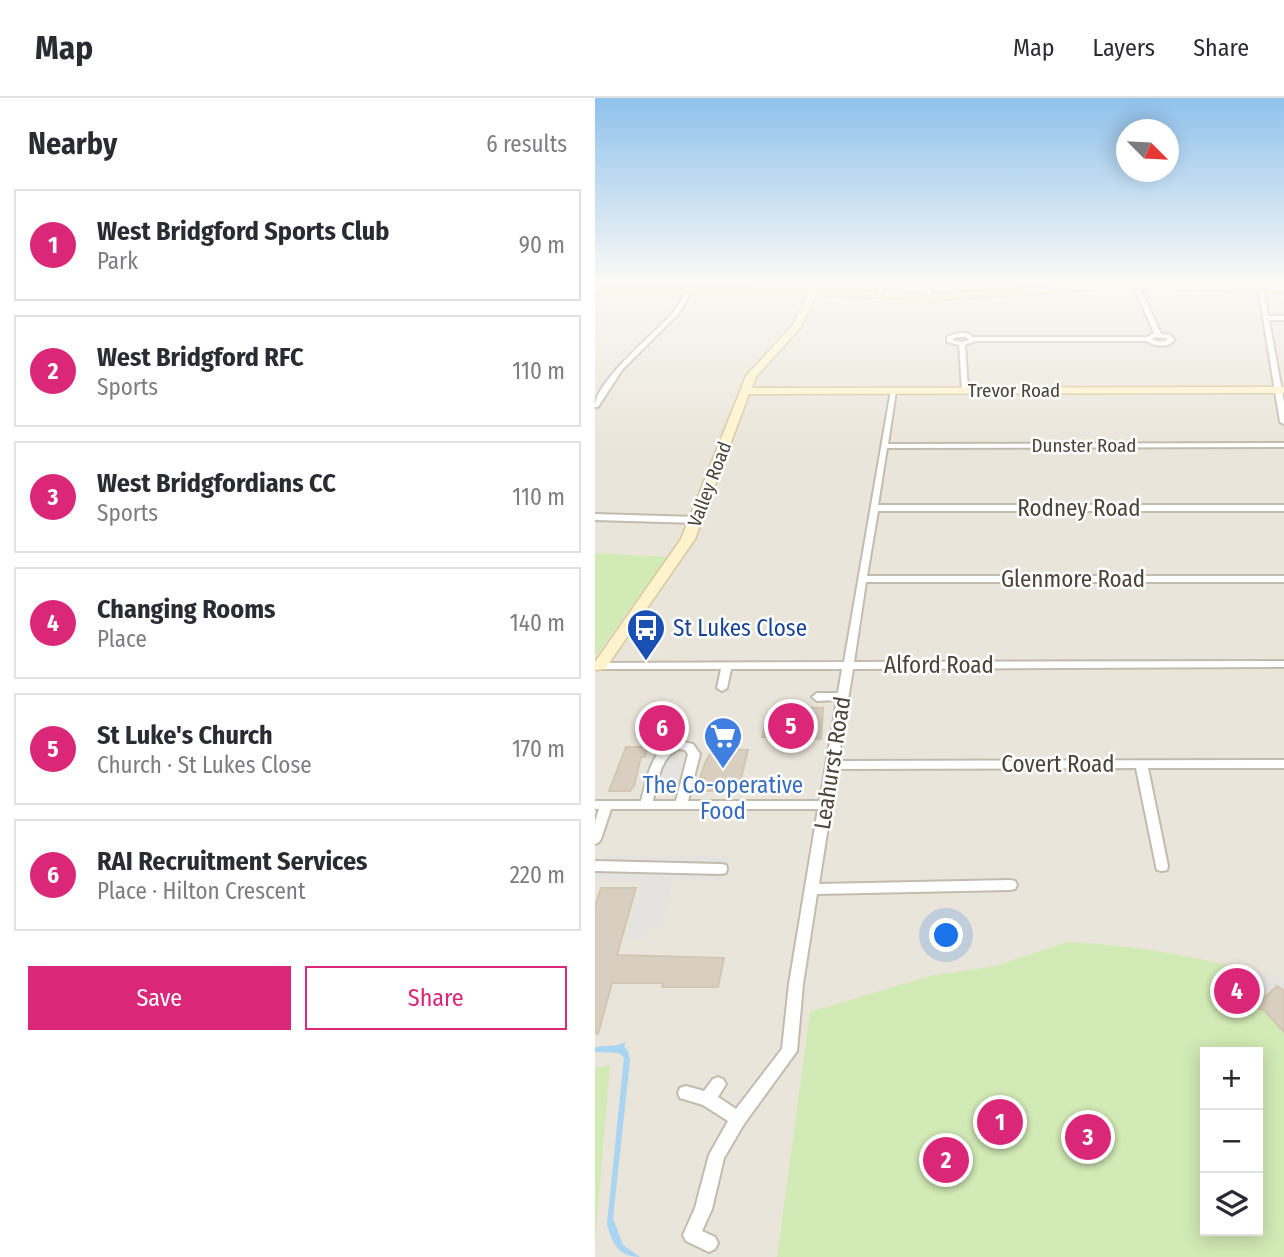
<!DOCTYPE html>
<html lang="en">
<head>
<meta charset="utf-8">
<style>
	:root { --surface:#fff; --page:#f2f2f3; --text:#2b2b33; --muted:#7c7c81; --line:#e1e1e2; --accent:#db2777 }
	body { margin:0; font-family:"Fira Sans Condensed",sans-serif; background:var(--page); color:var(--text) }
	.controls { position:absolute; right:21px; bottom:21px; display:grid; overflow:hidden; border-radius:0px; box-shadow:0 4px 18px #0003 }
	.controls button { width:63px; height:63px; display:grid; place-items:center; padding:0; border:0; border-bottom:2px solid var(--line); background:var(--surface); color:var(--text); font:35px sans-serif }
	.compass { position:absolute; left:521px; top:21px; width:63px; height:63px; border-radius:50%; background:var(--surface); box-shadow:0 4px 18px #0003; rotate:114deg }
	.you { position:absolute; left:352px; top:838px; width:24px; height:24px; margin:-18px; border:5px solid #fff; border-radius:50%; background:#1a73e8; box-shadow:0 0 0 10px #1a73e833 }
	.badge { display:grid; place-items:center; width:46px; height:46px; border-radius:50%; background:var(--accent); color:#fff; font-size:23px; font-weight:700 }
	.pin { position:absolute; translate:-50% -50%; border:4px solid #fff; box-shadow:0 2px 7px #0006 }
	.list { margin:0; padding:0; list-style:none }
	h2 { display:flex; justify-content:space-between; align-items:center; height:91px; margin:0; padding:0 28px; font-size:30px }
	h2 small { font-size:23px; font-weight:400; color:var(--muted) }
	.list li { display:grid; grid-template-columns:46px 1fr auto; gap:21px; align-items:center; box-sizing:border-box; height:112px; margin:0 14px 14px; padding:0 14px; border:2px solid var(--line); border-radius:0px }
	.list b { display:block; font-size:26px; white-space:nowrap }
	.list p { margin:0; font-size:23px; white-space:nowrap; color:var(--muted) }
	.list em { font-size:23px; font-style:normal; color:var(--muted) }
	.actions { display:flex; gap:14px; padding:21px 28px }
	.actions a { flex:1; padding:16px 0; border:2px solid var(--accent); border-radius:0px; text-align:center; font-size:24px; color:var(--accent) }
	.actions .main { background:var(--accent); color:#fff }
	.icon { flex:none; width:38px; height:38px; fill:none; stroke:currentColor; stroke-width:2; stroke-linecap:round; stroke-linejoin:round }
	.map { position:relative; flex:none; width:689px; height:1159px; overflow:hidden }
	header { display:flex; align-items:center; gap:42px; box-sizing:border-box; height:98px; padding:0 35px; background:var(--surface); border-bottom:2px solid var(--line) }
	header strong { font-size:33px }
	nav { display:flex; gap:38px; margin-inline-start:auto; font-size:24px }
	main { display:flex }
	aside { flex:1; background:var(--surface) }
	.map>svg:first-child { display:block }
	.residential { fill:#eae5da; fill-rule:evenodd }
	.green { fill:#d2eab5; fill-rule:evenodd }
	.parking { fill:#e5e3e0 }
	.water { fill:#a9d4f2 }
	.building { fill:#d8cfc1; stroke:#d3c7b4; stroke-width:2 }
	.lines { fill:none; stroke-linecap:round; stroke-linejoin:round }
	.street-casing { stroke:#c2bbae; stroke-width:4 }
	.secondary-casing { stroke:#d6c79b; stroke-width:3 }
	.primary-casing { stroke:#e6c16a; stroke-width:3 }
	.street { fill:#fff; fill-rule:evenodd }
	.secondary { fill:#fff3cd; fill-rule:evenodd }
	.primary { fill:#ffe39c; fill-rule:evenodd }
	.labels { text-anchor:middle; stroke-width:5; stroke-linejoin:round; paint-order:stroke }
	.far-street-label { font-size:19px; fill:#4b4439; stroke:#fff }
	.street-label { font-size:23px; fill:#4b4439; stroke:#fff }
	.transit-label { font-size:23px; fill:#164399; stroke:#fff; text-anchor:start }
	.shop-label { font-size:23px; fill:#366cbe; stroke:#fff }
</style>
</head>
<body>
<header>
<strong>Map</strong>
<nav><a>Map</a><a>Layers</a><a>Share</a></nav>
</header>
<main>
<aside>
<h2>Nearby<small>6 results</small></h2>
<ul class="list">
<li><span class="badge">1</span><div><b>West Bridgford Sports Club</b><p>Park</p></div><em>90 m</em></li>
<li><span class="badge">2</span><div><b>West Bridgford RFC</b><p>Sports</p></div><em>110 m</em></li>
<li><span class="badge">3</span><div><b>West Bridgfordians CC</b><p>Sports</p></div><em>110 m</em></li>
<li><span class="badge">4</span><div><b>Changing Rooms</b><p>Place</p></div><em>140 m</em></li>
<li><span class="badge">5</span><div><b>St Luke's Church</b><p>Church · St Lukes Close</p></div><em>170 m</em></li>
<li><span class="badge">6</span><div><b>RAI Recruitment Services</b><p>Place · Hilton Crescent</p></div><em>220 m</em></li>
</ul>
<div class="actions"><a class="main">Save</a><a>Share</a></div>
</aside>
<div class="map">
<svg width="689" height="1159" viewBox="0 0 689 1159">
	<rect width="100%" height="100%" fill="#f6f3ec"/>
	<path class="residential" d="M 0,184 L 689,184 L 689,1159 L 0,1159 ZM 610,954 L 663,954 L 663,1133 L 610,1133 Z"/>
	<path class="green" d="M 0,455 L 72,459 L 0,559 Z
		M 472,844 C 547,847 617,862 689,881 L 689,1159 L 182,1159 L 215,914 L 335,878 L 400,868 ZM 610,954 L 663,954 L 663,1133 L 610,1133 Z
		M 15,967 L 0,1145 L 0,970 Z"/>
	<path class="parking" d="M 81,656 L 81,660 L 94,656 L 84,691 L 74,695 L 74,690 L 61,696 L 70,661 Z
		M 12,758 L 134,758 L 130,783 L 77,783 L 67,828 L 56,828 L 47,841 L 30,841 L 47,783 L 0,783 L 0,769 L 10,765 Z
		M 658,873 L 689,881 L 689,893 L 682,888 L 673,896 L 661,894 Z"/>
	<path class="water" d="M 31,944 L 29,948 L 33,953 L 35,963 L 18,1120 L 28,1147 L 45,1159 C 23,1159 17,1145 12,1126 L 29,959 L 24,955 L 0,954 L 0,949 L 23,947 Z"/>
	<path class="building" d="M 199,609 L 228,610 L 226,641 L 211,640 L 200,647 L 193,645 L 191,640 L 167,639 L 170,626 L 196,627 Z
		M 67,622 L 78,631 L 62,643 L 56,639 L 54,647 L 41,636 Z
		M 31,649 L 53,649 L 50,659 L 46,659 L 39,688 L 35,693 L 14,693 Z
		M 118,651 L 153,652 L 143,693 L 105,693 L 110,680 L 105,680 L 110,665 Z
		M 6,790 L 41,790 L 22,857 L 129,860 L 123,889 L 67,889 L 68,885 L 17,885 L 3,936 L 0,935 L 0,808 Z
		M 626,877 L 658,883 L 658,910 L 625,903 Z
		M 682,888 L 689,893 L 689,934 L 669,912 L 658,910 Z"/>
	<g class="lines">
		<defs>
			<path id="street" d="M 0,184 L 4,184 L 0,187 Z
				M 290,184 L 298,184 L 290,189 L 284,198 L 280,198 L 279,197 L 286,187 Z
				M 327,184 L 333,184 L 337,200 L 332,199 Z
				M 541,185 L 544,187 L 566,236 L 575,237 L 580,242 C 572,250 561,249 551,243 L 381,243 L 370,247 L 373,292 L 370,294 L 367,292 L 364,247 L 352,244 L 352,239 C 360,235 372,232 378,239 L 552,239 L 559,235 L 538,187 ZM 362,239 L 371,239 L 374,242 L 367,244 L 357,242 ZM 560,239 L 571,240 L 573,242 L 565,244 L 557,241 Z
				M 663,189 L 668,190 L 673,218 L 689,218 L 689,222 L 674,222 L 689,304 L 689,326 L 685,324 Z
				M 92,193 L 97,194 L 83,216 L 27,272 L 3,309 L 0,309 C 0,283 59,236 77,216 C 83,209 87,200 92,193 Z
				M 296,292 L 301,293 L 293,346 L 689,345 L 689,349 L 292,350 L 283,407 L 689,407 L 689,413 L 283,413 L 272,478 L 689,478 L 689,484 L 271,484 L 259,564 L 689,563 L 689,569 L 258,571 L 243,663 L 689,662 L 689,670 L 553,670 L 573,768 L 572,772 L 567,773 L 562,772 L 561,768 L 541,670 L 242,671 L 224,786 L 415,782 L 420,783 L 422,787 L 420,791 L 415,792 L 222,796 L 208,886 L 202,953 L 149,1026 L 129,1060 L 117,1111 L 107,1133 L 120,1139 L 123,1145 L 120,1151 L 114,1154 L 91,1143 L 88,1137 L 100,1110 L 114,1057 L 133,1023 L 108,1007 L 85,1000 L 83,995 L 85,990 L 91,988 L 109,993 L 118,981 L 123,979 L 128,981 L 131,986 L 123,999 L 141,1011 L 187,951 L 194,886 L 223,711 L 16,711 L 6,741 L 4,744 L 0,746 L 0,724 L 4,711 L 0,711 L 0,703 L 46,703 C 54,673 59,636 98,646 L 105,656 L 93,703 L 225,703 L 242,602 L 222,603 L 217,599 L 222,595 L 243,595 L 247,571 L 136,571 L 132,590 L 127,593 L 122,590 L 126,571 L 0,571 L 0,565 L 249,564 ZM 84,651 L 90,652 L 93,656 L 81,703 L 58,703 C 62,685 65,659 84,651 Z
				M 0,416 L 102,419 L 106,422 L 102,425 L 0,422 Z
				M 0,763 L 126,766 L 131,767 L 132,771 L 131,775 L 126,776 L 0,773 Z"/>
			<path id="secondary" d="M 215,192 L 222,194 L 206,229 L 161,279 L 157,290 L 689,289 L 689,295 L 154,296 L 100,441 L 10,571 L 0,572 L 0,564 L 86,441 L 151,278 L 197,228 Z"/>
			<path id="primary" d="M 526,184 L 689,188 L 689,194 L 521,190 L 335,202 L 231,197 L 0,196 L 0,190 L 231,191 L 335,196 Z"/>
		</defs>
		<use href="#street" class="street-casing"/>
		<use href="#secondary" class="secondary-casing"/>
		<use href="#primary" class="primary-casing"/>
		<use href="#street" class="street"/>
		<use href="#secondary" class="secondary"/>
		<use href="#primary" class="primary"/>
	</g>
	<linearGradient id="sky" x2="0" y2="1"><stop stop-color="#8fc1ec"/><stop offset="0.53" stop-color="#fbfaf6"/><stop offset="1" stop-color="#fbfaf6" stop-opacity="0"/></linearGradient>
	<rect width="689" height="347" fill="url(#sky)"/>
	<defs>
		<symbol id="bus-pin" viewBox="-11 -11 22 30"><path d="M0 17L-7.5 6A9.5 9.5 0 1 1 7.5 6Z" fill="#1a4fb4" stroke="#fff"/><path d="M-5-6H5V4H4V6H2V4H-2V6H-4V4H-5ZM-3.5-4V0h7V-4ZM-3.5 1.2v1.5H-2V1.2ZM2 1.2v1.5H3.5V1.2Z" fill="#fff"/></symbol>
		<symbol id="supermarket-pin" viewBox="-11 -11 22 30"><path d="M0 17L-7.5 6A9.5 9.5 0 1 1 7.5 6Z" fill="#3f7fe0" stroke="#fff"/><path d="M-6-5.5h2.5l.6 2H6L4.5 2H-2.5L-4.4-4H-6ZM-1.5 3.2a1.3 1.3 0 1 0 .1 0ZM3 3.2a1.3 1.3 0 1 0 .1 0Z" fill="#fff"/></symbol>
	</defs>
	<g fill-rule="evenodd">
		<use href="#bus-pin" x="29" y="508" width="44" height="60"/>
		<use href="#supermarket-pin" x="106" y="616" width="44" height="60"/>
	</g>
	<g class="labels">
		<g class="far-street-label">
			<text x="419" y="299">Trevor Road</text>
			<text x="489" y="354">Dunster Road</text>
			<text transform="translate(114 386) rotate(-69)" y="7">Valley Road</text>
		</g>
		<g class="street-label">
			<text x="484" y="418">Rodney Road</text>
			<text x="478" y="489">Glenmore Road</text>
			<text x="344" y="575">Alford Road</text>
			<text transform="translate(237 665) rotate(-81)" y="8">Leahurst Road</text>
			<text x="463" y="674">Covert Road</text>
		</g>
		<g class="transit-label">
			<text x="78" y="538">St Lukes Close</text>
		</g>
		<g class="shop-label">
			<text x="128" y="695">The Co-operative<tspan x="128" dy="26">Food</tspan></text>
		</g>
	</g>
</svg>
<div class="controls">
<button>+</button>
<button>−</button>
<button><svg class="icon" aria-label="layers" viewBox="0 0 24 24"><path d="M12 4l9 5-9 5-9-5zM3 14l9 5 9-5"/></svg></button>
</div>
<svg class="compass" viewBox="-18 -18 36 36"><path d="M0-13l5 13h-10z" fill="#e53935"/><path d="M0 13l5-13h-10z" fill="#7c7c81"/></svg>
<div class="you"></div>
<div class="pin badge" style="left:405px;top:1024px">1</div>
<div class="pin badge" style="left:351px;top:1062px">2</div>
<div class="pin badge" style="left:493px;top:1039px">3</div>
<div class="pin badge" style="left:642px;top:893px">4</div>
<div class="pin badge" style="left:196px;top:628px">5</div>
<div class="pin badge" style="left:67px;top:630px">6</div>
</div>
</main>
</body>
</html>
